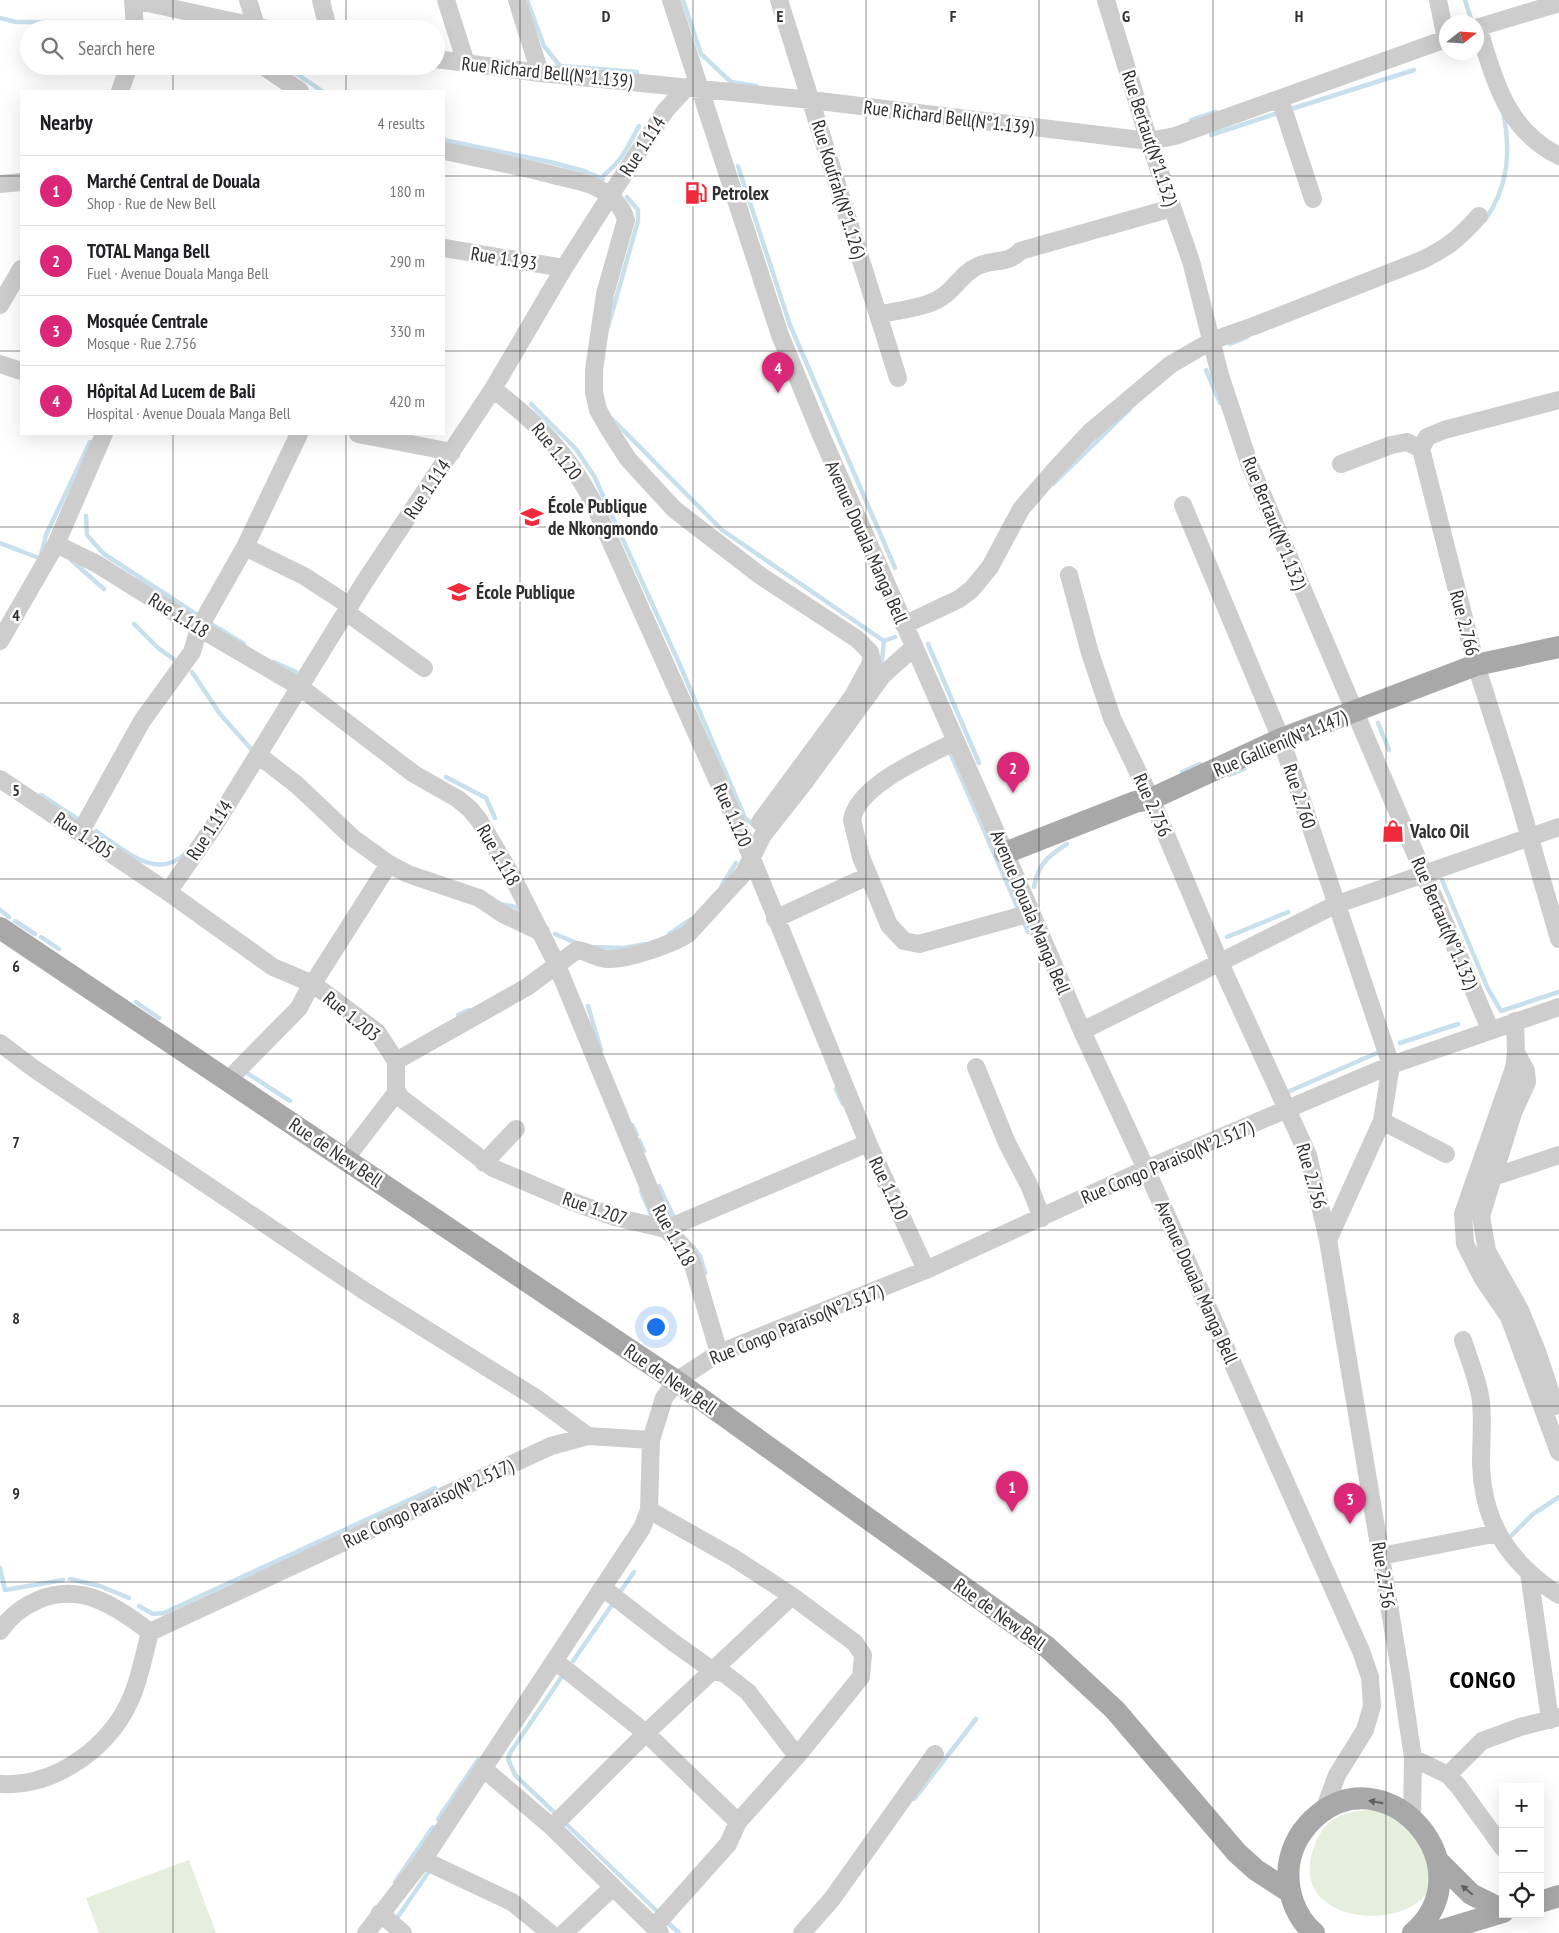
<!DOCTYPE html>
<html lang="en">
<head>
<meta charset="utf-8">
<style>
	:root { --surface:#fff; --page:#f2f2f2; --text:#202124; --muted:#757577; --line:#e0e0e0; --accent:#db2777 }
	body { margin:0; font-family:"PT Sans Narrow",sans-serif; background:var(--page); color:var(--text) }
	.controls { position:absolute; right:15px; bottom:15px; display:grid; overflow:hidden; border-radius:0px; box-shadow:0 5px 20px #0002 }
	.controls button { width:45px; height:45px; display:grid; place-items:center; padding:0; border:0; border-bottom:1px solid var(--line); background:var(--surface); color:var(--text); font:25px sans-serif }
	.compass { position:absolute; left:1439px; top:15px; width:45px; height:45px; border-radius:50%; background:var(--surface); box-shadow:0 5px 20px #0002; rotate:73deg }
	.you { position:absolute; left:655px; top:1326px; width:18px; height:18px; margin:-12px; border:4px solid #fff; border-radius:50%; background:#1a73e8; box-shadow:0 0 0 8px #1a73e833 }
	.badge { display:grid; place-items:center; width:32px; height:32px; border-radius:50%; background:var(--accent); color:#fff; font-size:16px; font-weight:700 }
	.pin { position:absolute; translate:-50% -41px; filter:drop-shadow(0 1px 2px #0008) }
	.pin::after { content:''; position:absolute; top:26px; width:18px; height:15px; background:inherit; clip-path:polygon(0 0,100% 0,50% 100%) }
	.list { margin:0; padding:0; list-style:none }
	h2 { display:flex; justify-content:space-between; align-items:center; height:65px; margin:0; padding:0 20px; font-size:21px }
	h2 small { font-size:16px; font-weight:400; color:var(--muted) }
	.list li { display:grid; grid-template-columns:32px 1fr auto; gap:15px; align-items:center; box-sizing:border-box; height:70px; padding:0 20px; border-top:1px solid var(--line) }
	.list b { display:block; font-size:19px; white-space:nowrap }
	.list p { margin:0; font-size:16px; white-space:nowrap; color:var(--muted) }
	.list em { font-size:16px; font-style:normal; color:var(--muted) }
	.icon { flex:none; width:28px; height:28px; fill:none; stroke:currentColor; stroke-width:2; stroke-linecap:round; stroke-linejoin:round }
	.map { position:relative; flex:none; width:1559px; height:1933px; overflow:hidden }
	.search { position:absolute; background:var(--surface); box-shadow:0 5px 20px #0002; left:20px; top:20px; width:425px; height:55px; display:flex; align-items:center; gap:12px; box-sizing:border-box; padding:0 18px; border-radius:28px; color:var(--muted); font-size:19px }
	.panel { position:absolute; background:var(--surface); box-shadow:0 5px 20px #0002; left:20px; top:90px; width:425px; height:345px; border-radius:0px }
	.map>svg:first-child { display:block }
	.green { fill:#e6eedd }
	.lines { fill:none; stroke-linecap:round; stroke-linejoin:round }
	.stream { stroke:#c8e0ee; stroke-width:4.5 }
	.minor { stroke:#cdcdcd; stroke-width:18 }
	.major { stroke:#a8a8a8; stroke-width:22 }
	.oneway { fill:#606060 }
	.grid { fill:none; stroke:#303030; stroke-width:1; stroke-opacity:0.55 }
	.labels { text-anchor:middle; stroke-width:5; stroke-linejoin:round; paint-order:stroke }
	.street-label { font-size:19px; fill:#303030; stroke:#fff }
	.poi-label { font-size:19px; font-weight:bold; fill:#303030; stroke:#fff; text-anchor:start }
	.district-label { font-size:24px; font-weight:bold; letter-spacing:1px; fill:#000; stroke:#fff }
	.grid-label { font-size:16px; text-anchor:middle; font-weight:bold; fill:#303030; stroke:#fff; stroke-width:5; stroke-linejoin:round; paint-order:stroke }
</style>
</head>
<body>
<div class="map">
<svg width="1559" height="1933" viewBox="0 0 1559 1933">
	<rect width="100%" height="100%" fill="#fff"/>
	<path class="green" d="M 1388,1809 L 1430,1851 C 1429,1863 1432,1882 1427,1893 C 1399,1933 1286,1922 1314,1847 C 1328,1809 1353,1811 1388,1809 Z
		M 189,1860 L 216,1933 L 99,1933 L 86,1898 Z"/>
	<g class="lines">
		<path class="stream" d="M 527,0 L 544,46 L 560,66 L 637,72
			M 683,0 L 701,54 L 731,82 L 756,86
			M 1465,0 L 1472,22
			M 0,18 L 16,22 L 124,22
			M 153,24 L 200,25 L 217,29
			M 285,66 L 322,91
			M 1288,110 L 1414,70
			M 1191,120 L 1216,112
			M 1211,135 L 1281,112
			M 444,140 L 550,162 L 584,171 L 603,179
			M 738,166 L 790,325 L 895,568
			M 604,175 C 621,162 629,145 639,126
			M 1485,220 C 1509,186 1511,151 1503,111
			M 608,327 L 638,221 L 638,210 L 627,197
			M 1230,344 L 1247,337
			M 1206,370 L 1220,403
			M 531,404 L 576,449 L 594,476 L 679,663 L 745,818 L 755,826
			M 612,419 L 722,530 L 884,641
			M 1053,484 L 1130,409
			M 86,516 L 87,535 L 104,554 L 202,618
			M 0,543 L 39,558
			M 41,555 L 46,535 L 90,442
			M 71,560 L 104,589
			M 208,622 L 244,644
			M 134,624 L 158,648 L 175,660
			M 884,641 L 895,637
			M 928,644 L 979,763
			M 274,662 L 296,672
			M 192,672 L 220,714 L 252,750
			M 877,672 L 882,660 L 884,641
			M 1378,723 L 1389,750
			M 949,750 L 1020,913
			M 1182,772 L 1200,764
			M 1229,775 L 1244,769
			M 446,777 L 486,798 L 495,818
			M 41,795 L 82,822
			M 96,831 C 123,849 156,882 186,853
			M 1442,880 L 1488,989 L 1501,1011 L 1559,992
			M 722,885 L 736,863
			M 1034,887 C 1038,864 1048,856 1067,844
			M 500,904 L 516,907 L 522,912
			M 0,910 L 9,917
			M 1023,920 L 1028,932
			M 15,921 L 35,934
			M 555,934 L 579,944
			M 669,934 L 691,919
			M 41,937 L 59,949
			M 1227,937 L 1288,912
			M 591,947 L 624,948 L 646,944
			M 136,1002 L 159,1018
			M 588,1006 L 601,1050
			M 458,1015 L 469,1010
			M 1400,1043 L 1458,1024
			M 244,1071 L 290,1101
			M 836,1089 L 843,1104
			M 1285,1093 L 1377,1053
			M 632,1125 L 637,1135
			M 639,1140 L 644,1151
			M 659,1186 L 675,1220
			M 641,1191 L 651,1214
			M 693,1247 L 700,1256 L 705,1273
			M 677,1254 L 683,1264
			M 1508,1539 L 1533,1514 L 1559,1497
			M 0,1568 L 5,1590 L 63,1580
			M 70,1579 L 100,1586 L 129,1598
			M 618,1595 L 634,1572
			M 139,1606 L 153,1614 L 164,1613 L 435,1488
			M 573,1661 L 614,1602
			M 914,1799 L 976,1719
			M 558,1816 L 515,1775 L 508,1759 L 510,1753 L 563,1675
			M 438,1819 L 478,1760
			M 564,1822 L 661,1915
			M 395,1882 L 433,1827
			M 395,1921 L 432,1867
			M 666,1921 L 679,1933"/>
		<path class="minor" d="M 133,0 L 135,29
			M 134,0 L 268,29
			M 248,0 L 256,26
			M 321,0 L 328,29
			M 446,0 L 466,63
			M 517,0 L 540,73
			M 671,0 L 780,335 L 821,435 L 1018,882 L 1082,1031 L 1146,1169 L 1361,1651 L 1370,1677 L 1372,1706 L 1365,1730 L 1337,1775 L 1324,1810
			M 779,0 L 898,378
			M 1106,0 L 1149,141 L 1191,261 L 1220,375 L 1249,463 L 1490,1029
			M 1438,0 L 1446,39
			M 1478,27 C 1495,80 1505,129 1559,156
			M 1476,28 L 1559,3
			M 436,59 L 540,73 L 811,100 L 1149,141 L 1175,136 L 1446,39
			M 263,66 L 300,91
			M 120,91 L 129,66
			M 1280,99 L 1313,199
			M 444,151 C 482,159 520,166 557,176 C 569,179 581,181 591,185 C 606,191 622,204 626,220 L 605,294 L 594,370 L 594,392 L 598,410 L 610,431 L 628,459 L 674,509 L 761,576 L 857,639 L 870,652 L 872,661 L 853,696 L 760,822
			M 0,184 L 21,182
			M 444,248 L 564,268
			M 0,305 L 21,269
			M 878,315 C 898,310 926,308 942,297 C 956,288 962,273 978,266 C 992,259 1010,264 1020,251 L 1172,208
			M 0,364 L 21,371
			M 493,389 C 536,422 566,451 592,500 L 746,844 L 868,1143 L 926,1270
			M 1559,400 L 1444,430 L 1427,437 L 1421,449 L 1476,665 L 1516,790 L 1559,939
			M 358,434 L 452,452
			M 1341,464 L 1391,445 L 1407,442 L 1421,449
			M 1183,505 L 1281,739 L 1391,1065 L 1382,1121 L 1328,1240
			M 56,544 L 97,564 L 199,628 L 300,687 L 414,774 L 458,799 L 470,809 L 479,820 L 512,876 L 556,963 L 666,1229 L 685,1249 L 693,1265 L 719,1353
			M 245,547 L 304,576 L 350,606
			M 1069,575 L 1090,653 L 1112,718 L 1151,799 L 1220,963 L 1308,1155 L 1328,1240 L 1401,1677 L 1413,1758 L 1412,1818
			M 346,612 L 424,668
			M 904,625 L 959,599 L 972,589 L 990,567 L 1021,509 L 1052,473 L 1089,433 L 1170,365 L 1211,341 L 1254,326 L 1422,260 C 1448,248 1460,237 1479,216
			M 0,641 L 56,544 L 104,434
			M 956,741 C 927,756 857,785 852,820 L 861,857 L 889,925 L 904,941 L 919,944 L 1031,913
			M 258,755 L 297,785 L 353,838 L 389,864 L 408,874 L 479,898 L 503,914 L 541,932
			M 0,779 L 168,892 L 273,967 L 313,984 L 332,998 L 377,1032 L 396,1061 L 527,987 L 577,950 C 587,951 596,958 607,959 C 628,960 670,945 688,934 L 744,873 L 763,835 L 804,783 L 883,675 L 913,648
			M 80,833 L 142,721 L 192,652 L 199,628 L 245,547 L 299,434
			M 168,892 L 214,826 L 365,581 L 493,389 L 564,268 L 610,196 L 665,111 L 687,87
			M 775,919 L 868,876
			M 1515,1021 L 1516,1052 L 1514,1068 L 1463,1214 L 1465,1244 L 1483,1279 L 1509,1317 L 1559,1452
			M 1082,1031 L 1335,905 L 1559,827
			M 0,1043 L 33,1068 L 363,1290 L 536,1398 L 588,1436
			M 1516,1052 L 1526,1071 L 1527,1082 L 1513,1113 L 1481,1216 L 1487,1251 L 1520,1310 L 1538,1354 L 1555,1406
			M 396,1061 L 396,1090 L 401,1098 L 493,1168 L 568,1200 L 615,1217 L 666,1229 L 868,1143
			M 976,1067 L 1007,1143 L 1029,1185 L 1042,1218
			M 228,1080 L 299,1008 L 305,996 L 389,864
			M 1382,1121 L 1446,1154
			M 346,1158 L 396,1093
			M 484,1163 L 516,1129
			M 1493,1177 L 1559,1155
			M 1463,1340 C 1469,1360 1479,1382 1481,1402 C 1483,1422 1481,1443 1481,1464 C 1483,1524 1509,1563 1559,1595
			M 649,1510 L 734,1558 L 792,1596 L 855,1643 L 863,1655 L 861,1677 L 797,1756 L 738,1822 L 728,1844 L 654,1927
			M 1381,1556 L 1498,1533
			M 1529,1573 L 1550,1720
			M 603,1588 L 674,1643 L 712,1670 L 725,1674 L 748,1692 L 797,1756
			M 0,1631 C 10,1616 22,1607 38,1600 C 81,1582 116,1606 150,1632
			M 555,1661 L 646,1733 L 738,1822
			M 1413,1758 L 1448,1775 L 1459,1787 L 1503,1848
			M 484,1769 L 552,1827 L 660,1933
			M 1448,1775 L 1482,1741 L 1520,1727 L 1559,1717
			M 0,1784 C 58,1787 114,1745 134,1691 C 141,1672 145,1651 150,1632 L 551,1446 L 588,1436 L 651,1440 L 664,1398 L 676,1381 L 719,1353 L 926,1270 L 1146,1169 L 1391,1065 L 1559,1007
			M 552,1827 L 646,1733 L 792,1596
			M 423,1860 L 512,1902 L 550,1933
			M 380,1913 L 403,1933
			M 366,1933 L 423,1860 L 642,1528 L 649,1510 L 651,1440
			M 564,1933 L 613,1887
			M 802,1933 L 832,1899 L 935,1754"/>
		<path class="major" d="M 1005,853 L 1135,802 L 1151,799 L 1281,739 L 1476,665 L 1559,647
			M 0,928 L 676,1381 L 1047,1647 L 1115,1710 L 1237,1853 L 1256,1870 L 1290,1892
			M 1438,1861 L 1471,1894 L 1503,1910
			M 1540,1902 L 1559,1896
			M 1314,1933 C 1295,1917 1286,1890 1289,1865 C 1292,1844 1303,1827 1319,1814 C 1392,1757 1486,1870 1413,1933
			M 1433,1933 L 1503,1912"/>
	</g>
	<defs><path id="oneway-solid" d="M-6-.8H1V-3.2L6.5 0L1 3.2V.8H-6Z" transform="scale(1.25)"/></defs>
	<g class="oneway">
		<use href="#oneway-solid" transform="translate(1376 1802) rotate(-170)"/>
		<use href="#oneway-solid" transform="translate(1467 1890) rotate(-140)"/>
	</g>
	<path class="grid" d="M 173,0 L 173,29M 346,0 L 346,29M 520,0 L 520,1933M 693,0 L 693,1933M 866,0 L 866,1933M 1039,0 L 1039,1933M 1213,0 L 1213,1933M 1386,0 L 1386,1933M 173,66 L 173,91M 346,66 L 346,91M 0,176 L 21,176M 444,176 L 1559,176M 0,351 L 21,351M 444,351 L 1559,351M 173,434 L 173,1933M 346,434 L 346,1933M 0,527 L 1559,527M 0,703 L 1559,703M 0,879 L 1559,879M 0,1054 L 1559,1054M 0,1230 L 1559,1230M 0,1406 L 1559,1406M 0,1582 L 1559,1582M 0,1757 L 1559,1757"/>
	<defs>
		<symbol id="fuel-bare" viewBox="-9 -9 18 18"><path d="M-5.5-6h7V0h2V4h1.3V-2.5L3-4.5l.8-.8L6-3V5H2.5V1h-1V6h-7ZM-4.2-4.7v3.2H.2V-4.7Z" fill="#f0293b" stroke="#fff" stroke-width="2.5" paint-order="stroke"/></symbol>
		<symbol id="school-bare" viewBox="-9 -9 18 18"><path d="M0-5L7-2L0 1L-7-2ZM-4 1L0 2.5L4 1V4Q0 6-4 4Z" fill="#f0293b" stroke="#fff" stroke-width="2.5" paint-order="stroke"/></symbol>
		<symbol id="shop-bare" viewBox="-9 -9 18 18"><path d="M-5-2.5h2.3a2.7 3.5 0 0 1 5.4 0H5L5.5 6h-11ZM-1.5-2.5h3a1.5 2.3 0 0 0-3 0Z" fill="#f0293b" stroke="#fff" stroke-width="2.5" paint-order="stroke"/></symbol>
	</defs>
	<g fill-rule="evenodd">
		<use href="#fuel-bare" x="680" y="177" width="32" height="32"/>
		<use href="#school-bare" x="516" y="501" width="32" height="32"/>
		<use href="#school-bare" x="443" y="576" width="32" height="32"/>
		<use href="#shop-bare" x="1377" y="815" width="32" height="32"/>
	</g>
	<g class="labels">
		<g class="street-label">
			<text transform="translate(547 72) rotate(6)" y="7">Rue Richard Bell(N°1.139)</text>
			<text transform="translate(949 117) rotate(7)" y="7">Rue Richard Bell(N°1.139)</text>
			<text transform="translate(1150 138) rotate(72)" y="7">Rue Bertaut(N°1.132)</text>
			<text transform="translate(642 146) rotate(-57)" y="7">Rue 1.114</text>
			<text transform="translate(839 189) rotate(73)" y="7">Rue Koufrah(N°1.126)</text>
			<text transform="translate(504 258) rotate(9)" y="7">Rue 1.193</text>
			<text transform="translate(557 451) rotate(51)" y="7">Rue 1.120</text>
			<text transform="translate(427 489) rotate(-56)" y="7">Rue 1.114</text>
			<text transform="translate(1275 523) rotate(68)" y="7">Rue Bertaut(N°1.132)</text>
			<text transform="translate(867 542) rotate(66)" y="7">Avenue Douala Manga Bell</text>
			<text transform="translate(179 615) rotate(32)" y="7">Rue 1.118</text>
			<text transform="translate(1465 623) rotate(75)" y="7">Rue 2.766</text>
			<text transform="translate(1280 743) rotate(-23)" y="7">Rue Gallieni(N°1.147)</text>
			<text transform="translate(1300 796) rotate(72)" y="7">Rue 2.760</text>
			<text transform="translate(1153 805) rotate(66)" y="7">Rue 2.756</text>
			<text transform="translate(733 815) rotate(66)" y="7">Rue 1.120</text>
			<text transform="translate(209 830) rotate(-57)" y="7">Rue 1.114</text>
			<text transform="translate(84 835) rotate(34)" y="7">Rue 1.205</text>
			<text transform="translate(499 855) rotate(60)" y="7">Rue 1.118</text>
			<text transform="translate(1031 912) rotate(67)" y="7">Avenue Douala Manga Bell</text>
			<text transform="translate(1445 923) rotate(67)" y="7">Rue Bertaut(N°1.132)</text>
			<text transform="translate(352 1016) rotate(39)" y="7">Rue 1.203</text>
			<text transform="translate(336 1152) rotate(34)" y="7">Rue de New Bell</text>
			<text transform="translate(1167 1162) rotate(-23)" y="7">Rue Congo Paraiso(N°2.517)</text>
			<text transform="translate(1312 1176) rotate(74)" y="7">Rue 2.756</text>
			<text transform="translate(889 1188) rotate(65)" y="7">Rue 1.120</text>
			<text transform="translate(595 1208) rotate(19)" y="7">Rue 1.207</text>
			<text transform="translate(674 1235) rotate(61)" y="7">Rue 1.118</text>
			<text transform="translate(1197 1282) rotate(66)" y="7">Avenue Douala Manga Bell</text>
			<text transform="translate(796 1324) rotate(-22)" y="7">Rue Congo Paraiso(N°2.517)</text>
			<text transform="translate(671 1379) rotate(35)" y="7">Rue de New Bell</text>
			<text transform="translate(428 1503) rotate(-25)" y="7">Rue Congo Paraiso(N°2.517)</text>
			<text transform="translate(1384 1575) rotate(81)" y="7">Rue 2.756</text>
			<text transform="translate(1000 1614) rotate(36)" y="7">Rue de New Bell</text>
		</g>
		<g class="poi-label">
			<text x="712" y="200">Petrolex</text>
			<text x="548" y="513">École Publique<tspan x="548" dy="22">de Nkongmondo</tspan></text>
			<text x="476" y="599">École Publique</text>
			<text x="1410" y="838">Valco Oil</text>
		</g>
		<g class="district-label">
			<text x="1483" y="1688">CONGO</text>
		</g>
	</g>
	<g class="grid-label">
		<text x="606" y="22">D</text>
		<text x="780" y="22">E</text>
		<text x="953" y="22">F</text>
		<text x="1126" y="22">G</text>
		<text x="1299" y="22">H</text>
		<text x="16" y="621">4</text>
		<text x="16" y="796">5</text>
		<text x="16" y="972">6</text>
		<text x="16" y="1148">7</text>
		<text x="16" y="1324">8</text>
		<text x="16" y="1499">9</text>
	</g>
</svg>
<div class="controls">
<button>+</button>
<button>−</button>
<button><svg class="icon" aria-label="locate" viewBox="0 0 24 24"><circle cx="12" cy="12" r="6"/><path d="M12 2v4M12 18v4M2 12h4M18 12h4"/></svg></button>
</div>
<svg class="compass" viewBox="-18 -18 36 36"><path d="M0-13l5 13h-10z" fill="#e53935"/><path d="M0 13l5-13h-10z" fill="#757577"/></svg>
<div class="you"></div>
<div class="pin badge" style="left:1012px;top:1512px">1</div>
<div class="pin badge" style="left:1013px;top:793px">2</div>
<div class="pin badge" style="left:1350px;top:1524px">3</div>
<div class="pin badge" style="left:778px;top:393px">4</div>
<div class="search"><svg class="icon" aria-label="search" viewBox="0 0 24 24"><circle cx="10" cy="10" r="6"/><path d="M15 15l6 6"/></svg>Search here</div>
<section class="panel">
<h2>Nearby<small>4 results</small></h2>
<ul class="list">
<li><span class="badge">1</span><div><b>Marché Central de Douala</b><p>Shop · Rue de New Bell</p></div><em>180 m</em></li>
<li><span class="badge">2</span><div><b>TOTAL Manga Bell</b><p>Fuel · Avenue Douala Manga Bell</p></div><em>290 m</em></li>
<li><span class="badge">3</span><div><b>Mosquée Centrale</b><p>Mosque · Rue 2.756</p></div><em>330 m</em></li>
<li><span class="badge">4</span><div><b>Hôpital Ad Lucem de Bali</b><p>Hospital · Avenue Douala Manga Bell</p></div><em>420 m</em></li>
</ul>
</section>
</div>
</body>
</html>
